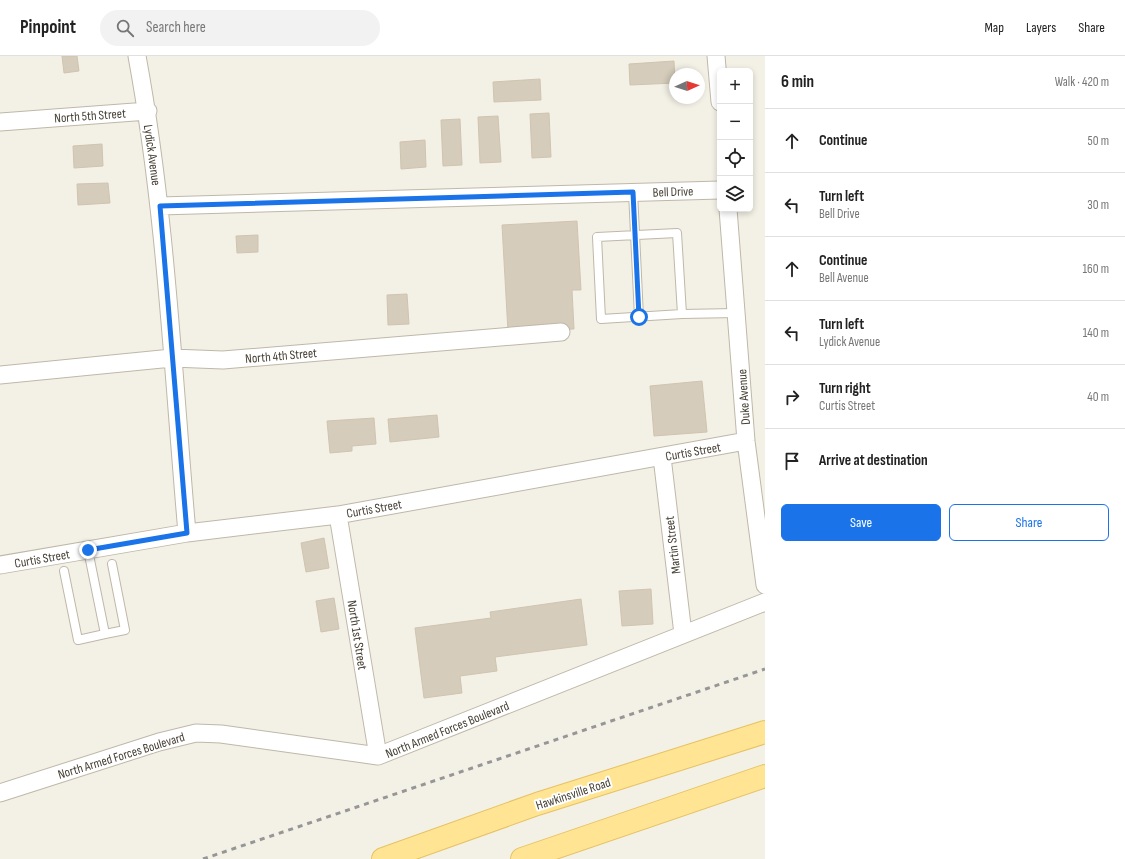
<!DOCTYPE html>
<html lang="en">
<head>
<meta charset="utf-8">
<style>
	:root { --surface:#fff; --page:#f2f2f2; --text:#222; --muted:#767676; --line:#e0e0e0; --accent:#1a73e8 }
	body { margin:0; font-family:"Sofia Sans Condensed",sans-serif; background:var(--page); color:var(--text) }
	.controls { position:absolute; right:12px; top:12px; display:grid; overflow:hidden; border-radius:6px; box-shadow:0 2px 6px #0003 }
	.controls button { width:36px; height:36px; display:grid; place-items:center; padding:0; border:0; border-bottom:1px solid var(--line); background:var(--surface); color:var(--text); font:20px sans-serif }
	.compass { position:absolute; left:669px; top:12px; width:36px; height:36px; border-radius:50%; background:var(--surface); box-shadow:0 2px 6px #0003; rotate:87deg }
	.stop { position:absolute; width:12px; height:12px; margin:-9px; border:3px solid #1a73e8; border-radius:50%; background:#fff }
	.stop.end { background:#1a73e8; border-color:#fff; box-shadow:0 1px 4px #0008 }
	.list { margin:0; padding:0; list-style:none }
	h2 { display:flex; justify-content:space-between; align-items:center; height:52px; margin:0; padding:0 16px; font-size:17px }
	h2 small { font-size:13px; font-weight:400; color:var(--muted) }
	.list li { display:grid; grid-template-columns:26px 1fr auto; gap:12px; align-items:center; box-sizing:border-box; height:64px; padding:0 16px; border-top:1px solid var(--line) }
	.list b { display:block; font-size:15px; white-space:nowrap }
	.list p { margin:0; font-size:13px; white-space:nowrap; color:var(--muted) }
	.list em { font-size:13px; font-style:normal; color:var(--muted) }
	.actions { display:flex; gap:8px; padding:12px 16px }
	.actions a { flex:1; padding:9px 0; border:1px solid var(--accent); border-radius:6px; text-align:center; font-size:14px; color:var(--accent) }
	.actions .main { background:var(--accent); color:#fff }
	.icon { flex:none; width:22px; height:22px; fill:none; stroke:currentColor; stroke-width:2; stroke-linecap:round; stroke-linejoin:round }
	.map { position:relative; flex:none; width:765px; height:803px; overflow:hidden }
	header { display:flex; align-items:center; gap:24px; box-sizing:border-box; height:56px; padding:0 20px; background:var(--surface); border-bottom:1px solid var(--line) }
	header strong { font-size:19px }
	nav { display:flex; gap:22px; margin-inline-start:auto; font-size:14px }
	.search { width:280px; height:36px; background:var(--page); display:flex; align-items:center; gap:10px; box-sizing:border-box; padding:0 14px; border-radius:22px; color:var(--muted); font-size:15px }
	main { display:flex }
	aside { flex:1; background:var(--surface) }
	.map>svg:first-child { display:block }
	.building { fill:#d5ccbb; stroke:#d0c4ae }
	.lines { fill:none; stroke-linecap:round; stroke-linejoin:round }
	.lane-casing { stroke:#bfb8a8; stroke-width:10 }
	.street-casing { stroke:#bfb8a8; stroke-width:19 }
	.primary-casing { stroke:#e6c262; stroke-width:24 }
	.lane { stroke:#fff; stroke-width:8 }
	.street { stroke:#fff; stroke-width:17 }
	.primary { stroke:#ffe493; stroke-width:22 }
	.rail { stroke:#969696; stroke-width:3; stroke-dasharray:5 5; stroke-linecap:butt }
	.route { stroke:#1a73e8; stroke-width:5 }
	.labels { text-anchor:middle; stroke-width:4; stroke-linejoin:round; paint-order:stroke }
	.street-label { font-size:13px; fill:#464035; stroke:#fff }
</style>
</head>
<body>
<header>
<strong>Pinpoint</strong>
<div class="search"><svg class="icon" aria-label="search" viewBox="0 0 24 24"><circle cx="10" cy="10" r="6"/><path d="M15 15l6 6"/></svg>Search here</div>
<nav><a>Map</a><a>Layers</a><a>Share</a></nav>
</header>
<main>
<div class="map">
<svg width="765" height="803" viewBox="0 0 765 803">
	<rect width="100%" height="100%" fill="#f3f0e6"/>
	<path class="building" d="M 62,0 L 77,0 L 79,15 L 64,17 Z
		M 674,5 L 675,27 L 630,29 L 629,8 Z
		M 540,23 L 541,44 L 494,46 L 493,26 Z
		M 549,57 L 551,101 L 532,102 L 530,58 Z
		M 498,60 L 501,106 L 480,107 L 478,61 Z
		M 460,63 L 462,109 L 443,110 L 441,64 Z
		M 425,84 L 426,111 L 401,113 L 400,86 Z
		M 102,88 L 103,110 L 74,112 L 73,90 Z
		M 108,127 L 110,147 L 78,149 L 77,128 Z
		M 577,165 L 581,234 L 572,234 L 574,273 L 508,276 L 502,169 Z
		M 258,179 L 258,196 L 237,197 L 236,180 Z
		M 407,238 L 409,268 L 388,269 L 387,239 Z
		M 702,325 L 707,376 L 654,380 L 650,330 Z
		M 437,359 L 439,381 L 390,386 L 388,363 Z
		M 374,362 L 376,388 L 352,390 L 352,395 L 330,397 L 327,365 Z
		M 324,482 L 329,512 L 306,516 L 301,487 Z
		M 651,533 L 653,568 L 622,570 L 619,535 Z
		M 334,542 L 339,573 L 321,576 L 316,545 Z
		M 581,543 L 587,589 L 495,601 L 497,615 L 460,620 L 462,637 L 424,642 L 415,572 L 491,562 L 490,556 Z"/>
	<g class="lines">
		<defs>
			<path id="lane" d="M 633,136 L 639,261
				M 677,177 L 682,258 L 601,263 L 597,181 Z
				M 682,258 L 736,257
				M 64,515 L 78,584 L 105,578 L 88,494
				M 105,578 L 125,574 L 112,508"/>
			<path id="street" d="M 137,0 C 166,157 173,318 187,477
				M 716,0 L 720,46
				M 0,66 L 148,55
				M 160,150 L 720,134
				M 728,153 L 746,385 L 765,529
				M 0,319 L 172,302 L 223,304 L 561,276
				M 662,401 L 683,578
				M 338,459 L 378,700
				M 0,509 L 187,477 L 338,459 L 746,385
				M 0,737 L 159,686 L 196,677 L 221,678 L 378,700 L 765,546"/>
			<path id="primary" d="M 383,803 L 537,748 L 765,676
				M 522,803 L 765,720"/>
		</defs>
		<use href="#lane" class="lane-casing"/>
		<use href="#street" class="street-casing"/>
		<use href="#primary" class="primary-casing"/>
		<use href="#lane" class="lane"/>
		<use href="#street" class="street"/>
		<use href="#primary" class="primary"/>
		<path class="rail" d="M 203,803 L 765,613"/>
	</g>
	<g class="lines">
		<path class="route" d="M 88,494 L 187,477 L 160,150 L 633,136 L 639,261"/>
	</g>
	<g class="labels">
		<g class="street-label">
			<text transform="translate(90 59) rotate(-4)" y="5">North 5th Street</text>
			<text transform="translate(153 99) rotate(82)" y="5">Lydick Avenue</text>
			<text transform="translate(673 135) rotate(-2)" y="5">Bell Drive</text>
			<text transform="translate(281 299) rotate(-5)" y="5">North 4th Street</text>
			<text transform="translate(743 341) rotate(-94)" y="5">Duke Avenue</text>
			<text transform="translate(693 395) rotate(-10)" y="5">Curtis Street</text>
			<text transform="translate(374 452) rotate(-10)" y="5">Curtis Street</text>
			<text transform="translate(672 489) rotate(-97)" y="5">Martin Street</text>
			<text transform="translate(42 502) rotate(-10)" y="5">Curtis Street</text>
			<text transform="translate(358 579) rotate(81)" y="5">North 1st Street</text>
			<text transform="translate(447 673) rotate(-22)" y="5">North Armed Forces Boulevard</text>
			<text transform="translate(121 699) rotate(-17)" y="5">North Armed Forces Boulevard</text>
			<text transform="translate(573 737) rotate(-18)" y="5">Hawkinsville Road</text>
		</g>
	</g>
</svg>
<div class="controls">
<button>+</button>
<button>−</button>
<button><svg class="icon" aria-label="locate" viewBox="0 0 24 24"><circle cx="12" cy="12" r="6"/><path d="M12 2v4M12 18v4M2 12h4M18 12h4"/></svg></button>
<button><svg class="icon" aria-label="layers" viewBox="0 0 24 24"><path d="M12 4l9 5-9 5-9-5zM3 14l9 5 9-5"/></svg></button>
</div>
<svg class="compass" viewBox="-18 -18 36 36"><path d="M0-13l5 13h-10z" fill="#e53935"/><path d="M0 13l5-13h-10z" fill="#767676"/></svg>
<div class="stop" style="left:639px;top:261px"></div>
<div class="stop end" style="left:88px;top:494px"></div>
</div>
<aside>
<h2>6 min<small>Walk · 420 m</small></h2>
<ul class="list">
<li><svg class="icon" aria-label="ahead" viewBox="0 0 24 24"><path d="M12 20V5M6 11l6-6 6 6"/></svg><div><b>Continue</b></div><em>50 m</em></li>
<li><svg class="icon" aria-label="left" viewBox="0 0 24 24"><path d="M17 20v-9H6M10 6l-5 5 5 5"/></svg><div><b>Turn left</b><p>Bell Drive</p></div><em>30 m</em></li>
<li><svg class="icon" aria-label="ahead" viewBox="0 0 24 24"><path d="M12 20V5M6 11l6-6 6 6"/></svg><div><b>Continue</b><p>Bell Avenue</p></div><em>160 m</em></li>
<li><svg class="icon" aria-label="left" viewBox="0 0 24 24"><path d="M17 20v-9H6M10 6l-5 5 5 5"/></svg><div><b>Turn left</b><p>Lydick Avenue</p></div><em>140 m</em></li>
<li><svg class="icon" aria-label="right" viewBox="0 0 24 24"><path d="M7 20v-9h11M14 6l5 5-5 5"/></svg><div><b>Turn right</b><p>Curtis Street</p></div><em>40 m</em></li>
<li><svg class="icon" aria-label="arrive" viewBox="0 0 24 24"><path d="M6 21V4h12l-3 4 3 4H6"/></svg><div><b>Arrive at destination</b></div></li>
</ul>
<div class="actions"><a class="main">Save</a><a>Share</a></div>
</aside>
</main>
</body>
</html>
